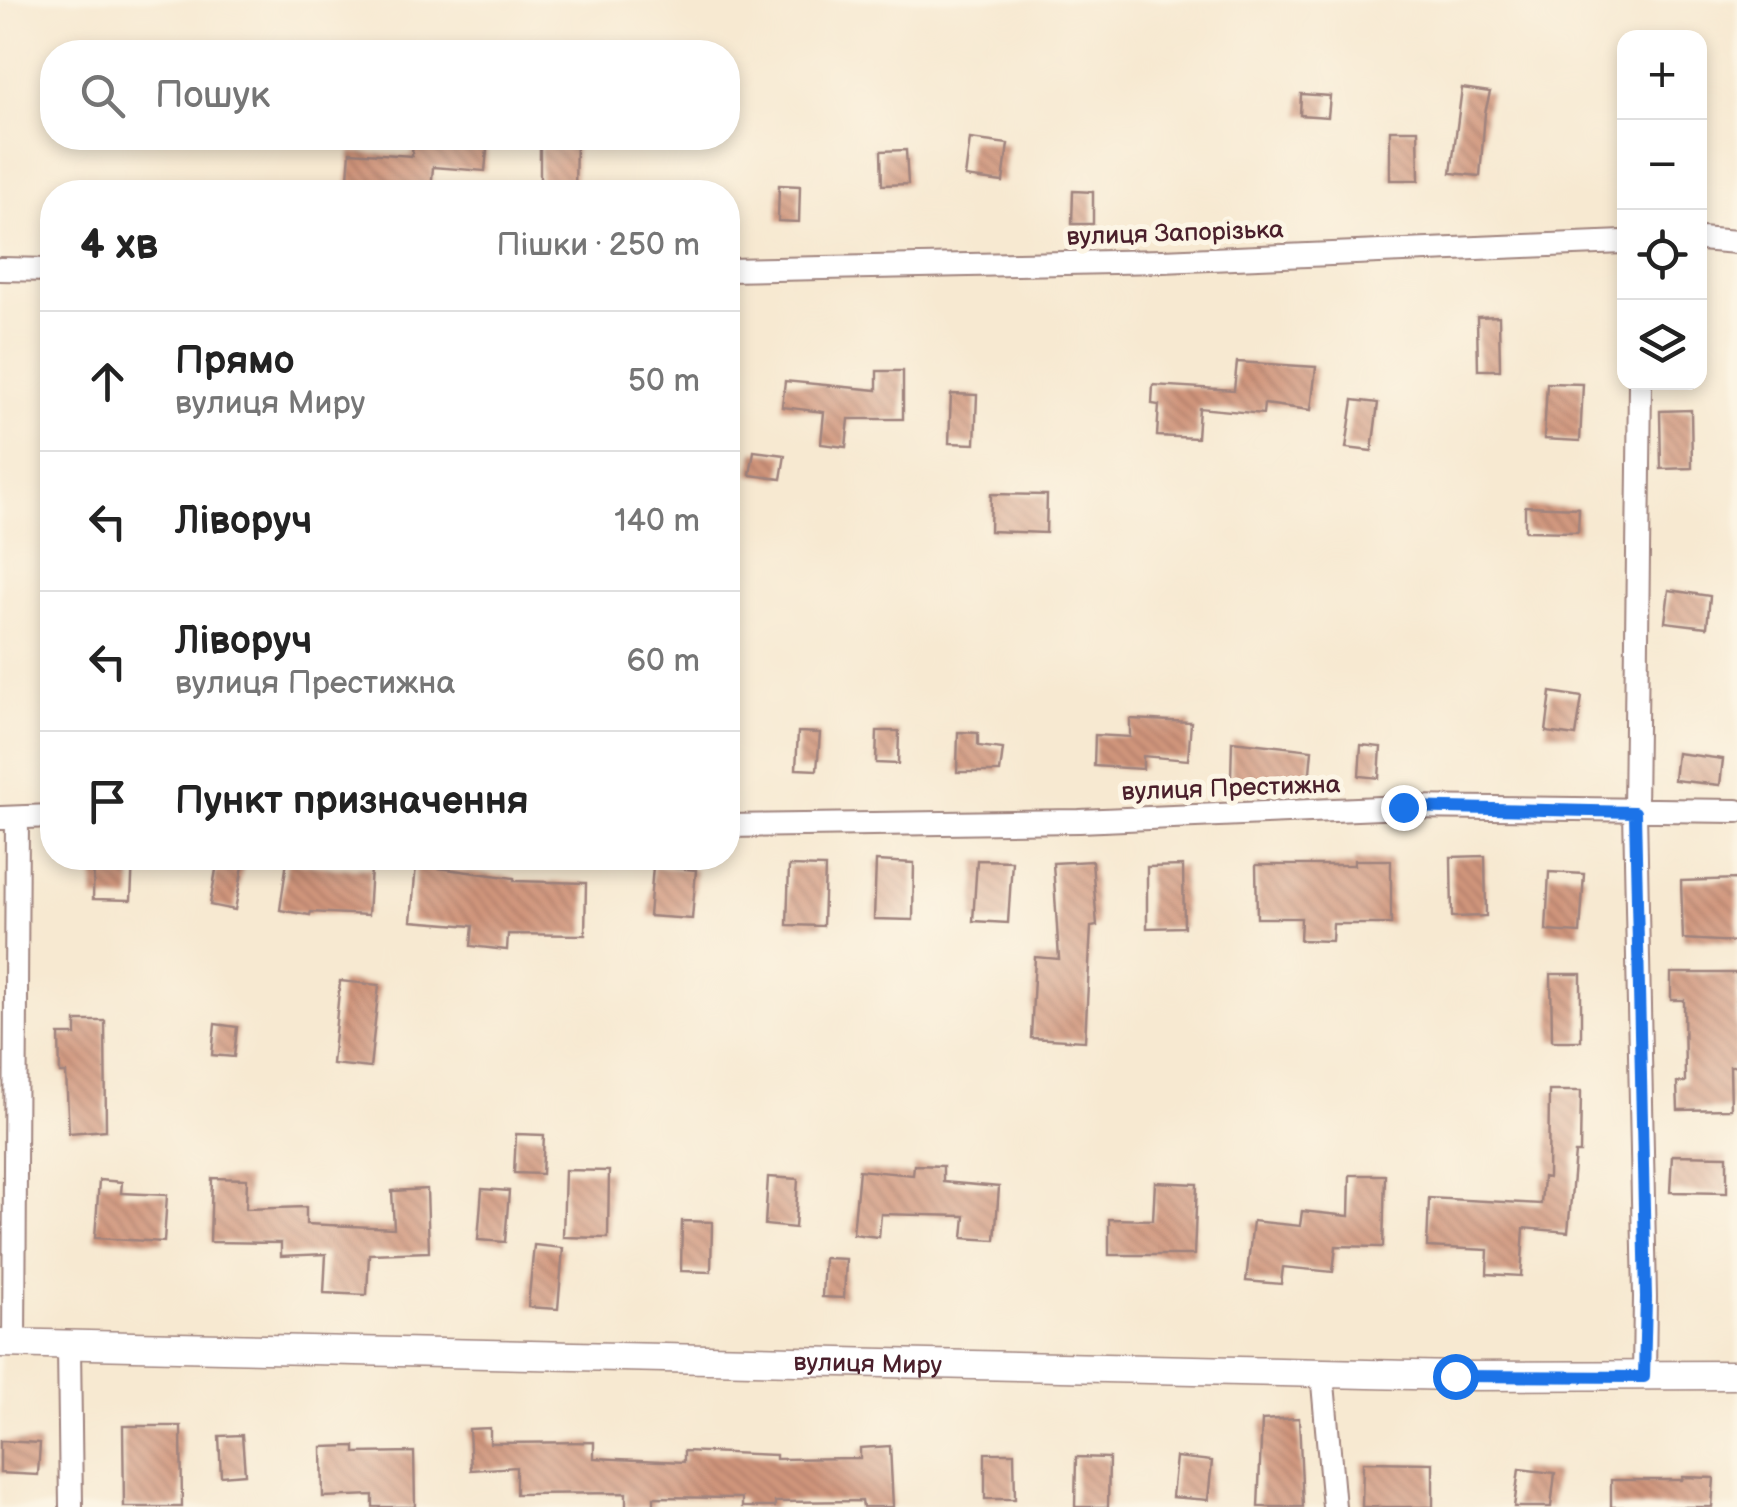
<!DOCTYPE html>
<html lang="uk">
<head>
<meta charset="utf-8">
<style>
	:root { --surface:#fff; --page:#f6f6f6; --text:#222; --muted:#767676; --line:#e0e0e0 }
	body { margin:0; font-family:"Balsamiq Sans",sans-serif; background:var(--page); color:var(--text) }
	.controls { position:absolute; right:30px; top:30px; display:grid; overflow:hidden; border-radius:20px; box-shadow:0 5px 15px #0003 }
	.controls button { width:90px; height:90px; display:grid; place-items:center; padding:0; border:0; border-bottom:2px solid var(--line); background:var(--surface); color:var(--text); font:50px sans-serif }
	.stop { position:absolute; width:30px; height:30px; margin:-22px; border:8px solid #1a73e8; border-radius:50%; background:#fff }
	.stop.end { background:#1a73e8; border-color:#fff; box-shadow:0 2px 10px #0008 }
	.list { margin:0; padding:0; list-style:none }
	h2 { display:flex; justify-content:space-between; align-items:center; height:130px; margin:0; padding:0 40px; font-size:42px }
	h2 small { font-size:32px; font-weight:400; color:var(--muted) }
	.list li { display:grid; grid-template-columns:65px 1fr auto; gap:30px; align-items:center; box-sizing:border-box; height:140px; padding:0 40px; border-top:2px solid var(--line) }
	.list b { display:block; font-size:38px; white-space:nowrap }
	.list p { margin:0; font-size:32px; white-space:nowrap; color:var(--muted) }
	.list em { font-size:32px; font-style:normal; color:var(--muted) }
	.icon { flex:none; width:55px; height:55px; fill:none; stroke:currentColor; stroke-width:2; stroke-linecap:round; stroke-linejoin:round }
	.map { position:relative; flex:none; width:1737px; height:1507px; overflow:hidden }
	.search { position:absolute; background:var(--surface); box-shadow:0 5px 15px #0003; left:40px; top:40px; width:700px; height:110px; display:flex; align-items:center; gap:25px; box-sizing:border-box; padding:0 35px; border-radius:40px; color:var(--muted); font-size:38px }
	.panel { position:absolute; background:var(--surface); box-shadow:0 5px 15px #0003; left:40px; top:180px; width:700px; height:690px; border-radius:40px }
	.map>svg:first-child { display:block }
	.building { fill:url(#building-back-hatch) }
	.lines { fill:none; stroke-linecap:round; stroke-linejoin:round }
	.minor-casing { stroke:#a0847e; stroke-width:26 }
	.tertiary-casing { stroke:#a0847e; stroke-width:31 }
	.minor { stroke:#fff; stroke-width:22 }
	.tertiary { stroke:#fff; stroke-width:28 }
	.route { stroke:#1a73e8; stroke-width:12 }
	.labels { text-anchor:middle; stroke-width:10; stroke-linejoin:round; paint-order:stroke }
	.street-label { font-size:25px; fill:#4a1f2b; stroke:#fcf5e5 }
</style>
</head>
<body>
<div class="map">
<svg width="1737" height="1507" viewBox="0 0 1737 1507">
	<defs>
		<pattern id="building-back-hatch" width="6" height="6" patternUnits="userSpaceOnUse" patternTransform="scale(2.5)"><rect width="6" height="6" fill="#d0957c"/><path d="M-1 5l2 2M0 0l6 6M5-1l2 2" fill="none" stroke="#ab7966"/></pattern>
	</defs>
	<rect width="100%" height="100%" fill="#fcf5e5"/>
	<filter id="ink" filterUnits="userSpaceOnUse"><feTurbulence type="fractalNoise" baseFrequency=".01" numOctaves="2"/><feDisplacementMap in="SourceGraphic" scale="20" xChannelSelector="R" yChannelSelector="G"/><feConvolveMatrix kernelMatrix="1 2 1 2 8 2 1 2 1" color-interpolation-filters="sRGB"/></filter>
	<filter id="wash" filterUnits="userSpaceOnUse"><feTurbulence type="fractalNoise" baseFrequency=".0048" numOctaves="4" result="noise"/><feDisplacementMap in="SourceGraphic" scale="40" xChannelSelector="R" yChannelSelector="G"/><feGaussianBlur stdDeviation="2.25" result="paint"/><feColorMatrix in="noise" values="0 0 0 0 0 0 0 0 0 0 0 0 0 0 0 0 0 1.4 0 .05"/><feComposite in="paint" operator="in"/></filter>
	<g filter="url(#wash)">
		<rect width="100%" height="100%" fill="#f7e9d1"/>
		<g id="blocks">
			<path class="building" d="M 1462,88 L 1490,92 L 1485,113 L 1480,176 L 1451,173 Z
				M 1301,94 L 1330,96 L 1328,117 L 1300,115 Z
				M 1390,130 L 1418,130 L 1419,180 L 1390,180 Z
				M 413,138 L 488,138 L 485,171 L 433,167 L 431,191 L 379,188 L 378,192 L 347,192 L 350,152 L 412,156 Z
				M 540,138 L 576,138 L 575,192 L 540,192 Z
				M 970,139 L 1008,144 L 1003,182 L 965,177 Z
				M 906,150 L 908,184 L 882,185 L 881,151 Z
				M 779,185 L 800,186 L 799,222 L 778,221 Z
				M 1073,191 L 1093,192 L 1093,224 L 1072,224 Z
				M 1499,316 L 1500,370 L 1478,370 L 1477,317 Z
				M 1237,362 L 1316,367 L 1311,410 L 1264,404 L 1263,414 L 1199,408 L 1197,438 L 1157,436 L 1159,405 L 1152,404 L 1153,385 L 1234,390 Z
				M 877,371 L 903,371 L 903,419 L 849,419 L 846,447 L 821,444 L 824,412 L 782,407 L 785,381 L 877,390 Z
				M 1547,383 L 1583,384 L 1580,441 L 1544,439 Z
				M 951,394 L 977,395 L 975,444 L 949,443 Z
				M 1353,400 L 1378,403 L 1372,451 L 1346,448 Z
				M 1691,410 L 1692,468 L 1661,469 L 1660,411 Z
				M 754,451 L 785,455 L 781,479 L 750,475 Z
				M 991,494 L 1047,495 L 1046,533 L 990,531 Z
				M 1525,506 L 1579,508 L 1578,532 L 1525,531 Z
				M 1669,590 L 1710,596 L 1707,627 L 1665,622 Z
				M 1551,692 L 1582,697 L 1576,736 L 1546,732 Z
				M 1130,719 L 1191,722 L 1188,760 L 1143,756 L 1143,769 L 1094,766 L 1095,735 L 1130,737 Z
				M 877,731 L 899,731 L 898,764 L 876,763 Z
				M 798,732 L 820,733 L 817,770 L 796,769 Z
				M 958,732 L 978,733 L 978,746 L 1003,749 L 1000,772 L 957,772 Z
				M 1232,741 L 1312,750 L 1309,783 L 1231,778 Z
				M 1361,745 L 1381,747 L 1379,778 L 1359,776 Z
				M 1677,753 L 1723,759 L 1720,785 L 1674,780 Z
				M 1485,856 L 1486,916 L 1452,917 L 1451,857 Z
				M 94,858 L 133,858 L 131,900 L 93,899 Z
				M 218,858 L 244,861 L 235,910 L 210,905 Z
				M 977,860 L 1012,861 L 1008,923 L 973,921 Z
				M 1354,860 L 1391,860 L 1391,924 L 1333,924 L 1332,941 L 1300,940 L 1301,918 L 1257,918 L 1256,865 L 1354,865 Z
				M 287,861 L 336,868 L 371,868 L 368,915 L 311,912 L 310,915 L 280,910 Z
				M 876,861 L 914,863 L 913,920 L 874,919 Z
				M 1092,861 L 1097,926 L 1091,927 L 1085,1041 L 1031,1038 L 1035,957 L 1059,959 L 1053,863 Z
				M 416,865 L 514,878 L 514,881 L 586,883 L 585,935 L 508,934 L 507,950 L 471,946 L 473,926 L 411,921 Z
				M 653,866 L 696,870 L 692,919 L 649,916 Z
				M 789,866 L 825,867 L 823,926 L 787,925 Z
				M 1183,866 L 1184,927 L 1147,928 L 1147,867 Z
				M 1549,872 L 1584,874 L 1580,933 L 1546,931 Z
				M 1737,879 L 1737,942 L 1683,939 L 1681,881 Z
				M 1671,973 L 1737,973 L 1737,1066 L 1730,1066 L 1731,1109 L 1678,1110 L 1677,1083 L 1685,1082 L 1684,1000 L 1671,1000 Z
				M 1551,974 L 1581,974 L 1581,1041 L 1552,1041 Z
				M 340,981 L 379,985 L 370,1068 L 332,1064 Z
				M 76,1021 L 105,1021 L 106,1130 L 69,1133 L 66,1073 L 60,1073 L 59,1035 L 76,1035 Z
				M 215,1024 L 237,1027 L 234,1057 L 212,1055 Z
				M 1549,1091 L 1581,1091 L 1580,1153 L 1575,1153 L 1568,1232 L 1524,1228 L 1521,1276 L 1487,1274 L 1488,1250 L 1427,1247 L 1429,1198 L 1541,1204 L 1543,1177 L 1548,1178 Z
				M 516,1134 L 544,1135 L 542,1174 L 514,1173 Z
				M 1672,1155 L 1727,1156 L 1727,1193 L 1670,1192 Z
				M 914,1165 L 943,1166 L 943,1182 L 999,1187 L 995,1240 L 963,1238 L 965,1216 L 881,1214 L 879,1237 L 853,1234 L 859,1170 L 913,1175 Z
				M 565,1170 L 609,1171 L 608,1238 L 563,1237 Z
				M 1350,1175 L 1385,1175 L 1383,1247 L 1336,1246 L 1333,1272 L 1283,1267 L 1281,1284 L 1246,1281 L 1253,1221 L 1300,1226 L 1302,1211 L 1349,1216 Z
				M 768,1177 L 798,1179 L 795,1228 L 765,1225 Z
				M 212,1178 L 247,1179 L 246,1209 L 306,1207 L 306,1224 L 394,1228 L 392,1191 L 427,1189 L 429,1252 L 369,1254 L 367,1295 L 324,1293 L 326,1254 L 281,1256 L 281,1243 L 210,1242 Z
				M 99,1180 L 122,1182 L 121,1193 L 167,1195 L 164,1242 L 95,1238 Z
				M 1155,1182 L 1197,1184 L 1194,1255 L 1109,1255 L 1109,1219 L 1153,1220 Z
				M 482,1189 L 509,1191 L 505,1242 L 478,1240 Z
				M 682,1221 L 712,1222 L 711,1272 L 681,1271 Z
				M 534,1245 L 563,1248 L 558,1309 L 528,1307 Z
				M 824,1258 L 846,1259 L 844,1298 L 822,1297 Z
				M 1299,1418 L 1303,1507 L 1258,1507 L 1262,1420 Z
				M 123,1426 L 181,1426 L 182,1507 L 124,1507 Z
				M 490,1428 L 490,1443 L 594,1442 L 594,1458 L 684,1462 L 684,1451 L 776,1455 L 776,1459 L 860,1458 L 860,1448 L 890,1446 L 893,1507 L 863,1507 L 862,1501 L 775,1502 L 775,1507 L 742,1507 L 742,1498 L 654,1497 L 654,1507 L 626,1507 L 626,1493 L 516,1494 L 516,1467 L 471,1470 L 469,1429 Z
				M 242,1435 L 245,1474 L 221,1476 L 219,1436 Z
				M 0,1441 L 40,1443 L 38,1475 L 0,1473 Z
				M 355,1446 L 355,1453 L 414,1452 L 415,1507 L 373,1507 L 373,1495 L 323,1497 L 322,1447 Z
				M 985,1453 L 1014,1453 L 1015,1499 L 985,1499 Z
				M 1076,1457 L 1109,1458 L 1108,1507 L 1075,1507 Z
				M 1176,1457 L 1212,1461 L 1208,1500 L 1172,1497 Z
				M 1363,1462 L 1433,1463 L 1433,1507 L 1362,1507 Z
				M 1519,1469 L 1555,1473 L 1551,1507 L 1514,1507 Z
				M 1683,1477 L 1714,1478 L 1712,1507 L 1611,1507 L 1611,1480 L 1682,1480 Z"/>
		</g>
	</g>
	<g filter="url(#ink)">
		<use href="#blocks" fill-opacity="0" stroke="#a0847e" stroke-width="2.5"/>
		<g class="lines">
			<defs>
				<path id="minor" d="M 1700,239 L 1737,242
					M 0,269 L 52,270
					M 728,270 L 1162,261 L 1624,242
					M 1640,382 L 1635,811 L 1645,1297 L 1644,1377
					M 0,818 L 52,816
					M 728,826 L 1079,821 L 1403,807 L 1737,811
					M 14,1344 L 17,818
					M 69,1346 L 71,1507
					M 1322,1372 L 1334,1507"/>
				<g id="tertiary">
					<path id="s1" d="M 0,1343 L 1455,1376 L 1737,1375"/>
				</g>
			</defs>
			<use href="#minor" class="minor-casing"/>
			<use href="#tertiary" class="tertiary-casing"/>
			<use href="#minor" class="minor"/>
			<use href="#tertiary" class="tertiary"/>
		</g>
	</g>
	<g class="lines" filter="url(#ink)">
		<path class="route" d="M 1403,807 L 1635,812 L 1646,1298 L 1644,1377 L 1455,1376"/>
	</g>
	<g class="labels">
		<g class="street-label">
			<text transform="translate(1175 232) rotate(-2)" y="9">вулиця Запорізька</text>
			<text transform="translate(1231 787) rotate(-2)" y="9">вулиця Престижна</text>
			<text dy="9" stroke="none"><textPath href="#s1" startOffset="868">вулиця Миру</textPath></text>
		</g>
	</g>
</svg>
<div class="controls">
<button>+</button>
<button>−</button>
<button><svg class="icon" aria-label="locate" viewBox="0 0 24 24"><circle cx="12" cy="12" r="6"/><path d="M12 2v4M12 18v4M2 12h4M18 12h4"/></svg></button>
<button><svg class="icon" aria-label="layers" viewBox="0 0 24 24"><path d="M12 4l9 5-9 5-9-5zM3 14l9 5 9-5"/></svg></button>
</div>
<div class="stop" style="left:1455px;top:1376px"></div>
<div class="stop end" style="left:1403px;top:807px"></div>
<div class="search"><svg class="icon" aria-label="search" viewBox="0 0 24 24"><circle cx="10" cy="10" r="6"/><path d="M15 15l6 6"/></svg>Пошук</div>
<section class="panel">
<h2>4 хв<small>Пішки · 250 m</small></h2>
<ul class="list">
<li><svg class="icon" aria-label="ahead" viewBox="0 0 24 24"><path d="M12 20V5M6 11l6-6 6 6"/></svg><div><b>Прямо</b><p>вулиця Миру</p></div><em>50 m</em></li>
<li><svg class="icon" aria-label="left" viewBox="0 0 24 24"><path d="M17 20v-9H6M10 6l-5 5 5 5"/></svg><div><b>Ліворуч</b></div><em>140 m</em></li>
<li><svg class="icon" aria-label="left" viewBox="0 0 24 24"><path d="M17 20v-9H6M10 6l-5 5 5 5"/></svg><div><b>Ліворуч</b><p>вулиця Престижна</p></div><em>60 m</em></li>
<li><svg class="icon" aria-label="arrive" viewBox="0 0 24 24"><path d="M6 21V4h12l-3 4 3 4H6"/></svg><div><b>Пункт призначення</b></div></li>
</ul>
</section>
</div>
</body>
</html>
